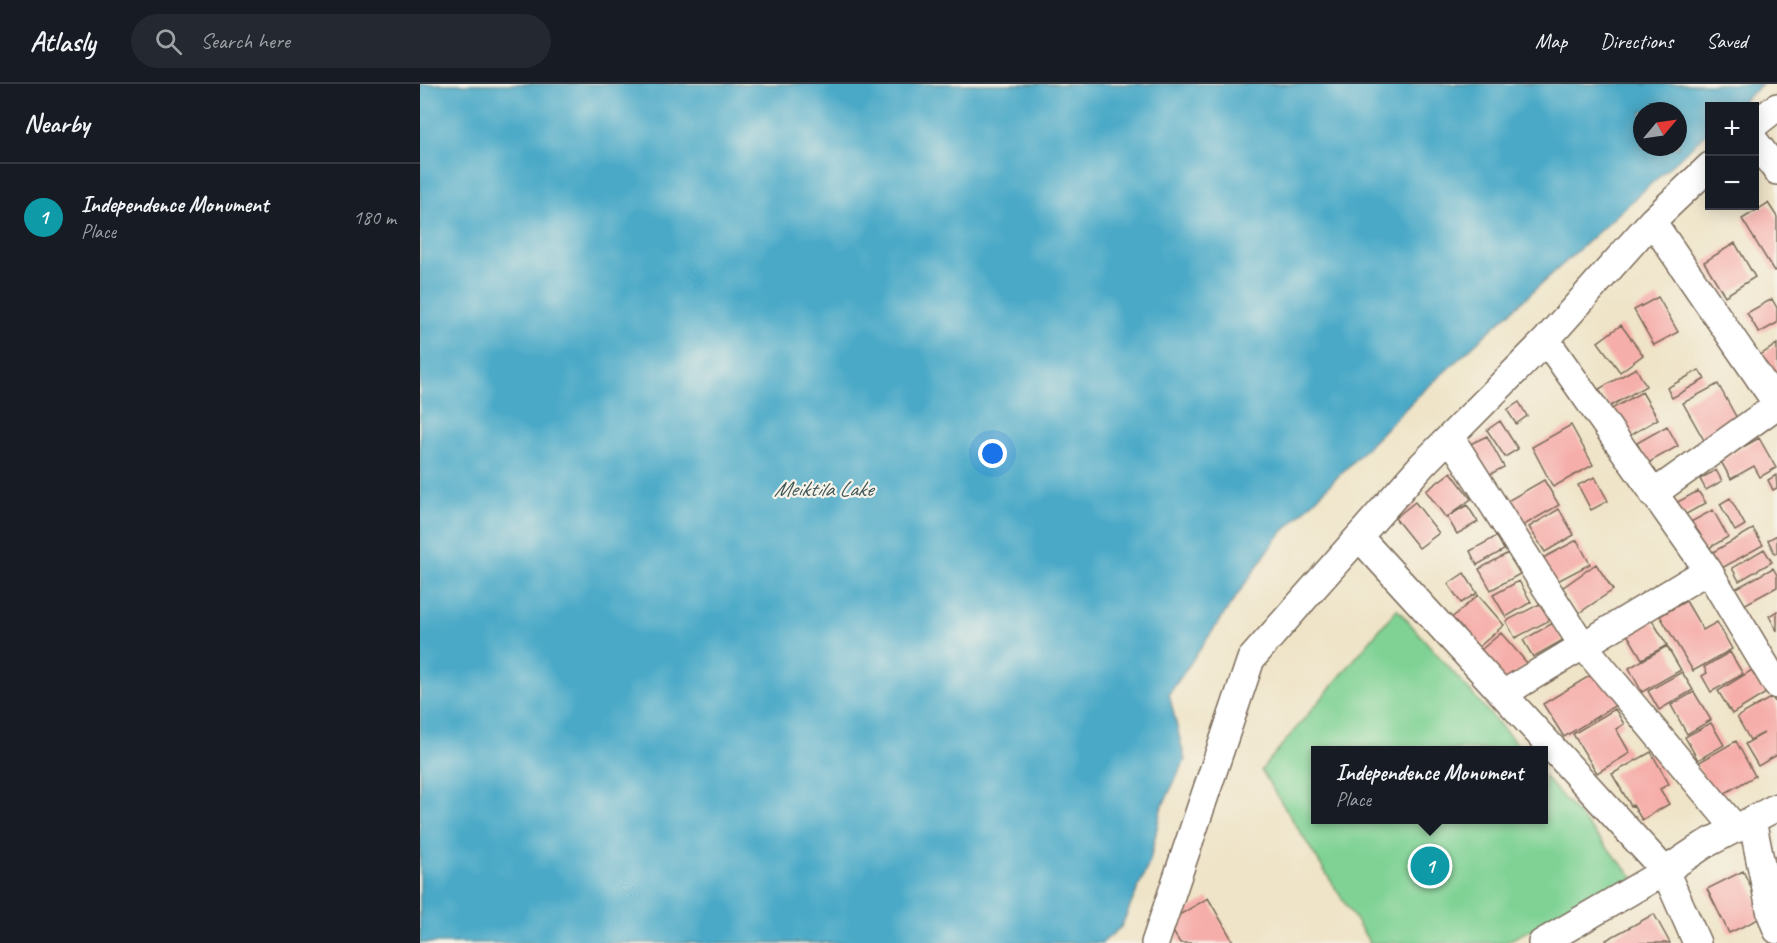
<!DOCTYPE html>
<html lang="en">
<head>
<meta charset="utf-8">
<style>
	:root { --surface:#171b24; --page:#242831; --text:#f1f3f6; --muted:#9ea1a6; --line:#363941; --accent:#d690ce }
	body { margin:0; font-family:Caveat,sans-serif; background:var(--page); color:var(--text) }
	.controls { position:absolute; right:18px; top:18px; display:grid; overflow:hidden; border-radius:0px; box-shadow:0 3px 15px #0003 }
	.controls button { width:54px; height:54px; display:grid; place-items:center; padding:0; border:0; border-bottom:2px solid var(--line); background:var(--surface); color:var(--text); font:30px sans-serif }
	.compass { position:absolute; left:1213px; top:18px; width:54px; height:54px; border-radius:50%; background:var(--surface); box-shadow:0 3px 15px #0003; rotate:61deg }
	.you { position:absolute; left:573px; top:370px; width:21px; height:21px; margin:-15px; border:4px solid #fff; border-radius:50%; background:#1a73e8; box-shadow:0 0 0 9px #1a73e833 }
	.badge { display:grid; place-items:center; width:39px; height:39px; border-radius:50%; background:var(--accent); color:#fff; font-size:20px; font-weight:700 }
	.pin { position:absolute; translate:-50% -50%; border:3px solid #fff; box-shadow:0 2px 6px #0006 }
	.popup { position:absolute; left:891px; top:662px; width:237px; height:78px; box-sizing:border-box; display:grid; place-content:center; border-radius:0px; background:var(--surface); filter:drop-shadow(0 2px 4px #0005); font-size:20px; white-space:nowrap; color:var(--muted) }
	.popup b { font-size:22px; color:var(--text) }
	.popup::after { content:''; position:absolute; left:50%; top:100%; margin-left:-12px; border:12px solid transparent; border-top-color:var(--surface) }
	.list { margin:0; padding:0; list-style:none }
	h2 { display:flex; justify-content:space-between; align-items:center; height:78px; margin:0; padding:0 24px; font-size:26px }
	h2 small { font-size:20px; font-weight:400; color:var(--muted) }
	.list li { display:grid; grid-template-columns:39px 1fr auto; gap:18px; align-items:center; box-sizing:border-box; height:108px; padding:0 24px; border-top:2px solid var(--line) }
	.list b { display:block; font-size:22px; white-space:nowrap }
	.list p { margin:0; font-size:20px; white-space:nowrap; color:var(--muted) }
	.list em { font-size:20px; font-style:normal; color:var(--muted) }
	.icon { flex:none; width:33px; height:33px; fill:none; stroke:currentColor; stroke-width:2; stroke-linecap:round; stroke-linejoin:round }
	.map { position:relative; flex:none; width:1357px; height:859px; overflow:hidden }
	header { display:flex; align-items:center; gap:36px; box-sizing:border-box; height:84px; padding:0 30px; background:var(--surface); border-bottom:2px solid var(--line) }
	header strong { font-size:28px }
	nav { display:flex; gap:33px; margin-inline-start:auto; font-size:21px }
	.search { width:420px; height:54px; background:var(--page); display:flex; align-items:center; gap:15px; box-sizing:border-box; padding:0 21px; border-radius:33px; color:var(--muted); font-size:22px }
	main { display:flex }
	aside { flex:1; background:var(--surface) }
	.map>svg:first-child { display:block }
	.green { fill:#7fd294; stroke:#5d7e59; stroke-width:1.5 }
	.water { fill:#48a9c7; stroke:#426a72; stroke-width:1.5; fill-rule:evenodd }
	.building { fill:#f6aeaa }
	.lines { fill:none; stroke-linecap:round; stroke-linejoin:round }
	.minor-casing { stroke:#7a6b5a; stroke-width:30 }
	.minor { stroke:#fff; stroke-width:27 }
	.labels { text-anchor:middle; stroke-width:4.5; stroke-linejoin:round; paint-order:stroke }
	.water-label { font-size:22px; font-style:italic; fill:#405659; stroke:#f7f3e8 }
</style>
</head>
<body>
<header>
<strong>Atlasly</strong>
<div class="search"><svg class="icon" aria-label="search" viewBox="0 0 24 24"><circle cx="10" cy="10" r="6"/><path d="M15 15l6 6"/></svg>Search here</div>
<nav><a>Map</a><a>Directions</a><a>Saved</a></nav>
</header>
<main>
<aside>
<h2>Nearby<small></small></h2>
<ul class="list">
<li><span class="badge" style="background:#0f9aa8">1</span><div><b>Independence Monument</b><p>Place</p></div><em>180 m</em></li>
</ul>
</aside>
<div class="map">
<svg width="1357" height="859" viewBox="0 0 1357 859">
	<rect width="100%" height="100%" fill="#f7f3e8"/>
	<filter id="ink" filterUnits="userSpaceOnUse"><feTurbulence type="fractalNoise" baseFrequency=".0167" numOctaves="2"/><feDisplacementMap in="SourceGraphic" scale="12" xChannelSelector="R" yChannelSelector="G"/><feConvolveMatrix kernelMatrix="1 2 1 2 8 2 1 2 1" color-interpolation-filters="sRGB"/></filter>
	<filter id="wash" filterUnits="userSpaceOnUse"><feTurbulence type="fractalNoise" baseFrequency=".008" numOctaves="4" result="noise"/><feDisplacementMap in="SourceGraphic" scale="24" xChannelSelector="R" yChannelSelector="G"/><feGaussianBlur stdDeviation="1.35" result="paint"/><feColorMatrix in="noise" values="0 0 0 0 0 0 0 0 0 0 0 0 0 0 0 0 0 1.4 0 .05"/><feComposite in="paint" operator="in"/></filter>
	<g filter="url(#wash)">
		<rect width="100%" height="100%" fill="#efe4c8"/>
		<path class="green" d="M 977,525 L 1102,666 L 896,666 L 896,736 L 1124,736 L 1124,692 L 1214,794 L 1084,859 L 950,859 L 841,686 Z"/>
		<path class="water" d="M 0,0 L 1342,0 L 1317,22 L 1290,22 L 1289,47 L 997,313 L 856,455 L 749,610 L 765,676 L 741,725 L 730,777 L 701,843 L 682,859 L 0,859 ZM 1222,27 L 1258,27 L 1258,63 L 1222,63 Z"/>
		<g id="blocks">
			<path class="building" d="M 1348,119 L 1357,133 L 1357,186 L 1354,187 L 1322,135 Z
				M 1315,159 L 1335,193 L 1305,212 L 1284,178 Z
				M 1238,213 L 1258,248 L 1234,261 L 1214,226 Z
				M 1352,215 L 1357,224 L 1357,239 L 1339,249 L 1327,229 Z
				M 1201,241 L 1223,271 L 1200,288 L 1178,258 Z
				M 1357,260 L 1357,300 L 1339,272 Z
				M 1216,284 L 1226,302 L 1189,323 L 1179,305 Z
				M 1279,286 L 1285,295 L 1252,314 L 1247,304 Z
				M 1298,300 L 1319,338 L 1285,358 L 1263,319 Z
				M 1222,308 L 1238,335 L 1204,355 L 1188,327 Z
				M 1099,318 L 1107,332 L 1096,340 L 1087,326 Z
				M 1080,337 L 1098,365 L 1085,373 L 1067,346 Z
				M 1151,341 L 1173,381 L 1133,403 L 1112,363 Z
				M 1247,342 L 1258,362 L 1228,379 L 1217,359 Z
				M 1067,352 L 1084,383 L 1063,394 L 1046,362 Z
				M 1339,354 L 1356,384 L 1340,393 L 1334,382 L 1311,395 L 1300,376 Z
				M 1296,386 L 1302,397 L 1286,406 L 1280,395 Z
				M 1031,388 L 1051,415 L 1026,434 L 1006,407 Z
				M 1356,391 L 1357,404 L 1353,406 L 1348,396 Z
				M 1175,393 L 1188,417 L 1171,426 L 1158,401 Z
				M 1124,396 L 1139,421 L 1099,444 L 1084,419 Z
				M 1278,407 L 1286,419 L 1261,433 L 1254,420 Z
				M 1310,414 L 1325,441 L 1315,447 L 1300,420 Z
				M 995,418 L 1019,449 L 999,464 L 975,434 Z
				M 1047,421 L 1058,438 L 1037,450 L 1027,433 Z
				M 1139,425 L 1154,451 L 1125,468 L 1109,443 Z
				M 1293,426 L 1308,453 L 1282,468 L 1267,440 Z
				M 1333,445 L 1343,461 L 1295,488 L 1286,472 Z
				M 1357,451 L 1357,469 L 1355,470 L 1348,456 Z
				M 1077,452 L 1084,466 L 1057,481 L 1050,467 Z
				M 1157,456 L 1170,480 L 1134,499 L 1121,475 Z
				M 1344,465 L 1352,478 L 1319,497 L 1312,484 Z
				M 1088,469 L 1100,490 L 1071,506 L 1059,485 Z
				M 1176,480 L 1193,506 L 1159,529 L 1142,504 Z
				M 1353,484 L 1357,491 L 1357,503 L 1322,522 L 1313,506 Z
				M 1044,489 L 1057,509 L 1041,519 L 1028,500 Z
				M 1099,497 L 1111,518 L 1086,533 L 1073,511 Z
				M 1058,511 L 1084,541 L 1053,568 L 1027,538 Z
				M 1266,517 L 1283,546 L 1297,538 L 1312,565 L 1273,587 L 1240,532 Z
				M 1122,519 L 1130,536 L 1095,554 L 1086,537 Z
				M 1357,527 L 1357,547 L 1349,532 Z
				M 1229,531 L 1247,561 L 1222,575 L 1204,545 Z
				M 1133,539 L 1143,556 L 1113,573 L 1103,556 Z
				M 1081,549 L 1108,580 L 1082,602 L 1056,570 Z
				M 1247,562 L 1261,586 L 1222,608 L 1209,584 Z
				M 1310,568 L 1323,590 L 1291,608 L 1282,592 L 1287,589 L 1284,583 Z
				M 1181,585 L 1201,618 L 1144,653 L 1123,620 Z
				M 1332,586 L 1346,609 L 1312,630 L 1298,607 Z
				M 1262,588 L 1273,606 L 1239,626 L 1228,607 Z
				M 1274,608 L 1291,636 L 1267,650 L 1251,621 Z
				M 1352,613 L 1357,621 L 1357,671 L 1338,682 L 1325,660 L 1344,649 L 1330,656 L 1317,633 Z
				M 1195,625 L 1204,640 L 1196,645 L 1210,669 L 1177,689 L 1153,650 Z
				M 1291,639 L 1304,661 L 1278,676 L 1265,653 Z
				M 1316,657 L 1335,692 L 1295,715 L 1276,680 Z
				M 1231,668 L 1249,700 L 1240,705 L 1249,720 L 1222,736 L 1213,721 L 1211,722 L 1192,690 Z
				M 1357,771 L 1357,792 L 1348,776 Z
				M 1323,787 L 1345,832 L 1309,849 L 1287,805 Z
				M 788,814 L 814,859 L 760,859 L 747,838 Z
				M 1234,830 L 1250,859 L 1188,859 L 1186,856 Z"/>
		</g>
	</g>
	<g filter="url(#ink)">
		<use href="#blocks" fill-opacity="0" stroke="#7a6b5a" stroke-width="1.5"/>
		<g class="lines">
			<defs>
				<path id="minor" d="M 1334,41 L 1357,23
					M 1334,56 L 1357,87
					M 1232,137 L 1357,320
					M 1126,256 L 1288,486 L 1357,601
					M 1030,353 L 1162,560 L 1316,745
					M 1233,410 L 1357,321
					M 939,453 L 1245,787 L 1277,859
					M 1083,610 L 1288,486
					M 1332,736 L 1351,830 L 1357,846
					M 735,859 L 831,575 L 1002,381 L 1126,256 L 1232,137 L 1290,82
					M 1122,859 L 1245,787 L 1284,761 L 1357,723"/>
			</defs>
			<use href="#minor" class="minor-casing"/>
			<use href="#minor" class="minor"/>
		</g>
	</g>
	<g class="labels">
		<g class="water-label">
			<text x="403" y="412">Meiktila Lake</text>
		</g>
	</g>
</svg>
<div class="controls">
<button>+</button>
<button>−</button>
</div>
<svg class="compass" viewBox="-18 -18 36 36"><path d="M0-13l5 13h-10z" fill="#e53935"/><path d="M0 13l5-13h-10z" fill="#9ea1a6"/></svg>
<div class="you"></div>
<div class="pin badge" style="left:1010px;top:782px;background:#0f9aa8">1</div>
<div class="popup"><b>Independence Monument</b>Place</div>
</div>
</main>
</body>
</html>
